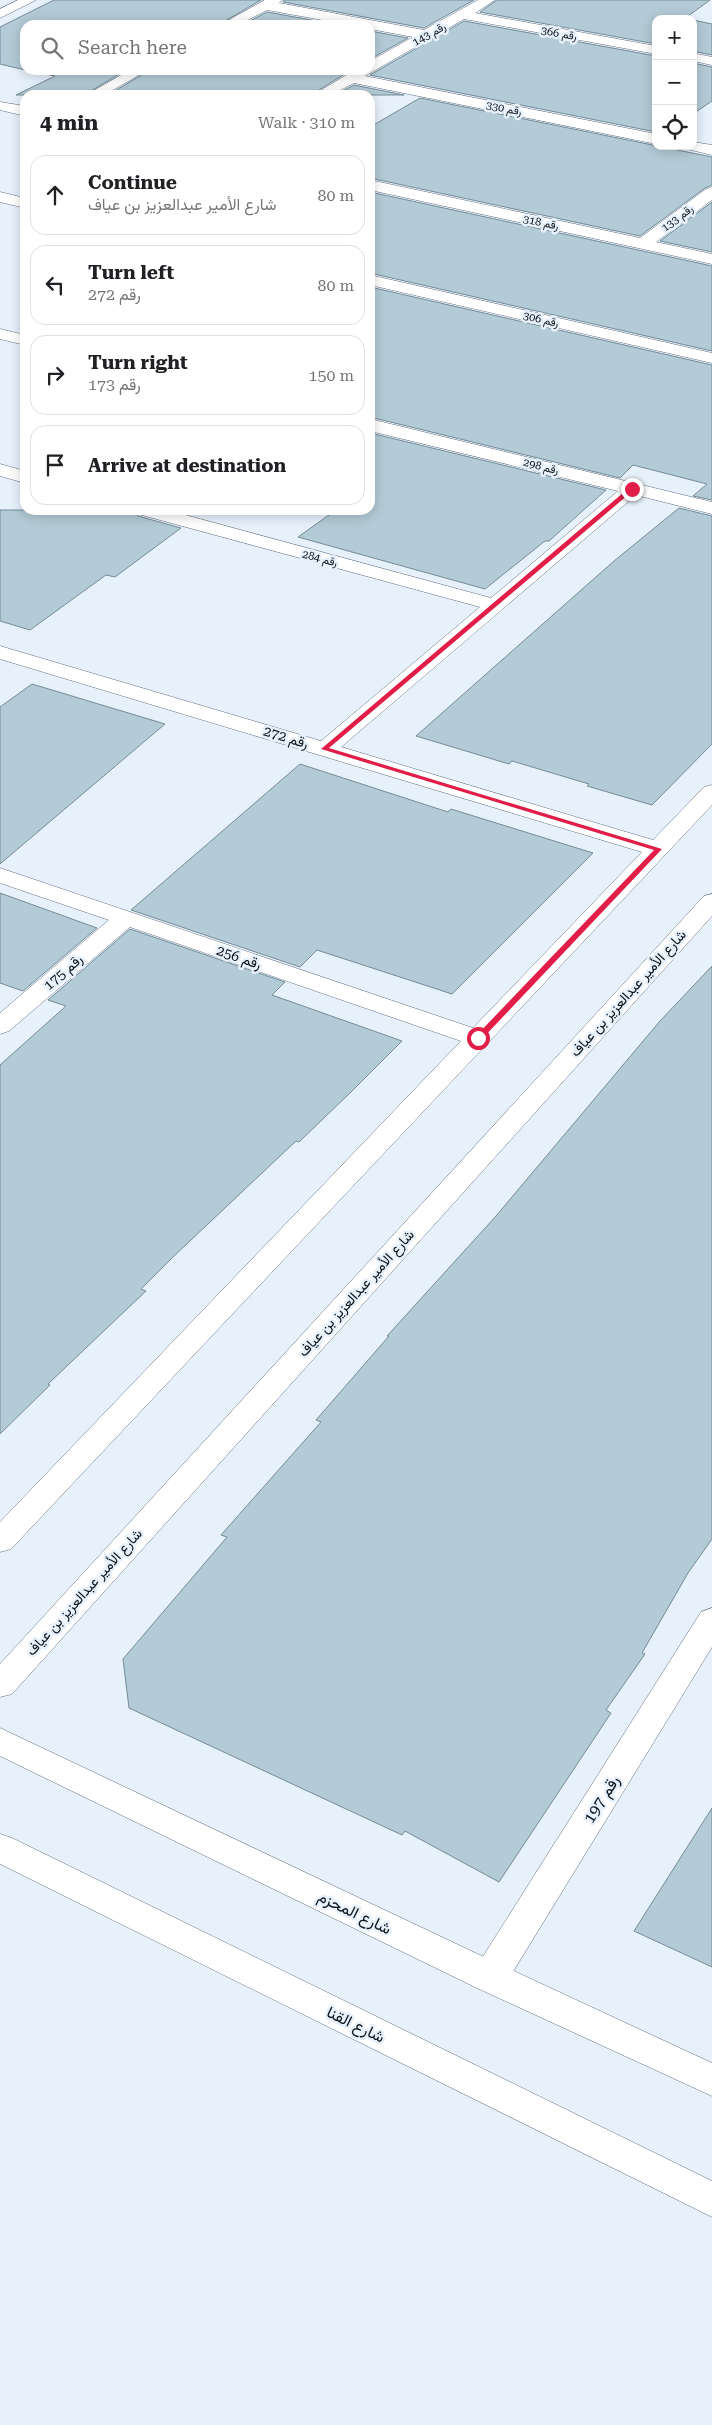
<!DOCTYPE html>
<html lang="en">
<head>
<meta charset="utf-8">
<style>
	:root { --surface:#fff; --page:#f2f2f2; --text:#202124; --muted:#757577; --line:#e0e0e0 }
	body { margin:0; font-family:"Roboto Serif",Vazirmatn,serif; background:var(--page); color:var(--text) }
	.controls { position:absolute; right:15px; top:15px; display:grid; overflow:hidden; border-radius:10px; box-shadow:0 2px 12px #0003 }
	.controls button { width:45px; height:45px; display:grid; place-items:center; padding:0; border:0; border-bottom:1px solid var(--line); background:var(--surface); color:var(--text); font:25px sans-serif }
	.stop { position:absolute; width:15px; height:15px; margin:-11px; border:4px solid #e11d48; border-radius:50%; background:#fff }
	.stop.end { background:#e11d48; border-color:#fff; box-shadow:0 1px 5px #0008 }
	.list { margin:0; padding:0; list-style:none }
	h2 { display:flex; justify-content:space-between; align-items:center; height:65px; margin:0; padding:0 20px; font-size:21px }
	h2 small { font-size:16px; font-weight:400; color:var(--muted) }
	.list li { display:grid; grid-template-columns:32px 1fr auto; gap:15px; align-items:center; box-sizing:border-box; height:80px; margin:0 10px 10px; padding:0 10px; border:1px solid var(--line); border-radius:15px }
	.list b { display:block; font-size:19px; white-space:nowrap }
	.list p { margin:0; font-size:16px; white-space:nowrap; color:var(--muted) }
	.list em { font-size:16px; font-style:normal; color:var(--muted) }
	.icon { flex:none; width:28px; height:28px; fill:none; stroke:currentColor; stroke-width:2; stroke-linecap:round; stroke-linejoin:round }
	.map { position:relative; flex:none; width:712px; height:2425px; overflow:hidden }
	.search { position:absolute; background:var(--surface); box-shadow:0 2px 12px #0003; left:20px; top:20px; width:355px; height:55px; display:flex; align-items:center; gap:12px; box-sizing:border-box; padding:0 18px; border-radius:15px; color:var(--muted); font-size:19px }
	.panel { position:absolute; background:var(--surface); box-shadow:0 2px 12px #0003; left:20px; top:90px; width:355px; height:425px; border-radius:15px }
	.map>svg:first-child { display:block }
	.building { fill:#b3cbd6; stroke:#758b96 }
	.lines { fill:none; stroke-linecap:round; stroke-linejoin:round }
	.street-casing { stroke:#616f7f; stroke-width:1 }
	.secondary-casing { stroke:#616f7f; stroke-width:1 }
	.street { fill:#fff; fill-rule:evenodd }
	.secondary { fill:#fff; fill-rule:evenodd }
	.route { fill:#e11d48 }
	.labels { text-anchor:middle; stroke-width:5; stroke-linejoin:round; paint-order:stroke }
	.far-street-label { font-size:11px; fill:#0c1218; stroke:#e7f1fc }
	.street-label { font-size:14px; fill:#0c1218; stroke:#e7f1fc }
	.near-street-label { font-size:16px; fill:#0c1218; stroke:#e7f1fc }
</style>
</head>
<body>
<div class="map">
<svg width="712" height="2425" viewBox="0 0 712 2425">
	<rect width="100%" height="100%" fill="#e7f1fc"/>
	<path class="building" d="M 54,0 L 261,0 L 218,25 L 25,25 L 25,70 L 0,64 L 0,27 Z
		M 284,0 L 474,0 L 424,28 L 283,2 Z
		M 497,0 L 710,0 L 684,19 L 656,19 L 656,44 L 480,12 Z
		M 267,12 L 339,25 L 242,25 Z
		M 693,20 L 712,24 L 712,55 L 693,51 Z
		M 464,21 L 656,56 L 656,132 L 370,75 Z
		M 370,31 L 408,38 L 370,59 Z
		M 693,63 L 712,67 L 712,101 L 693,114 Z
		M 26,70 L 126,70 L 84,95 L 16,95 L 55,76 Z
		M 150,70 L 351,70 L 311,95 L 108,95 Z
		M 354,85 L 404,95 L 335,95 Z
		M 420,98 L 712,157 L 712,185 L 705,188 L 640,236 L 370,178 L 370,127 Z
		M 370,192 L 712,266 L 712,351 L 370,273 Z
		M 712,202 L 712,252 L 660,241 Z
		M 370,287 L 712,365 L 712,500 L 693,496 L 707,484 L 633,465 L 620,478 L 370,417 Z
		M 370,433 L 606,490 L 549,541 L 545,541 L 485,589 L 298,537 L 336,510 L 370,510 Z
		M 679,508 L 712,516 L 712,744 L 652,805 L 587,786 L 589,784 L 512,761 L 509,764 L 416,736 L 614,561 Z
		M 0,510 L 133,510 L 138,516 L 181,528 L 115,577 L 106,575 L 30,630 L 0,621 Z
		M 32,684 L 165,724 L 0,864 L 0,707 Z
		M 300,764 L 448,812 L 451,809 L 593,853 L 452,994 L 317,950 L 300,967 L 131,910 Z
		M 0,893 L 97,928 L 23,991 L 0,983 Z
		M 130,929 L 285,982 L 272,995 L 402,1041 L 351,1092 L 299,1142 L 296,1141 L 174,1256 L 141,1289 L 146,1291 L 48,1384 L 50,1385 L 0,1434 L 0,1065 L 66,1006 L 48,1000 Z
		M 712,966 L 712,1539 L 688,1573 L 642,1653 L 645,1654 L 606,1710 L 611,1713 L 499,1882 L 405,1831 L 402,1835 L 129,1708 L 123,1659 L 227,1537 L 221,1535 L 321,1422 L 316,1420 L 389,1336 L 387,1336 L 496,1216 L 660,1021 Z
		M 712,1808 L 712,1967 L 634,1931 Z"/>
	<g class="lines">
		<defs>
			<path id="street" d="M 18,0 L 36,0 L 0,18 L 0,9 Z
				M 265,0 L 282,0 L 279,3 L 424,30 L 478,0 L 495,0 L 475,13 L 656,46 L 656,54 L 464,19 L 365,76 L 656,134 L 656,144 L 354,83 L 331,95 L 313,95 L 355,70 L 370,70 L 370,61 L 413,37 L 370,29 L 370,25 L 350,25 L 267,10 L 238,25 L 220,25 Z
				M 693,53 L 712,57 L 712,65 L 693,61 Z
				M 130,70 L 148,70 L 104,95 L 86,95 Z
				M 0,102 L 25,106 L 25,116 L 0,110 Z
				M 693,142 L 712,145 L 712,155 L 687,149 L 684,146 L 693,146 Z
				M 370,180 L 640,238 L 706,189 L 712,187 L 712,200 L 656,242 L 712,254 L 712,264 L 370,190 Z
				M 0,192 L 25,198 L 25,208 L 0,202 Z
				M 370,275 L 712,353 L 712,363 L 370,285 Z
				M 0,329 L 25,335 L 25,345 L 0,339 Z
				M 370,419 L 712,502 L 712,514 L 636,495 L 341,747 L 653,840 L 704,787 L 712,785 L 712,805 L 11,1549 L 0,1552 L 0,1522 L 461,1041 L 130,927 L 9,1031 L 0,1034 L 0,1013 L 109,920 L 0,883 L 0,868 L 473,1028 L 642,852 L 0,659 L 0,646 L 321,741 L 480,607 L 138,514 L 135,510 L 167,510 L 491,598 L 618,491 L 370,431 Z
				M 0,464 L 25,471 L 25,483 L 0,476 Z
				M 712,894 L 712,916 L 12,1694 L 0,1697 L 0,1664 L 704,896 Z
				M 712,1608 L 712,1647 L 503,1988 L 490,1992 L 477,1988 L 472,1977 L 477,1966 L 701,1612 Z"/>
			<path id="secondary" d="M 0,1728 L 503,1966 L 712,2063 L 712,2096 L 477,1988 L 0,1756 Z
				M 0,1834 L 12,1838 L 712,2181 L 712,2217 L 0,1864 Z"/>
		</defs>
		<use href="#street" class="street-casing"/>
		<use href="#secondary" class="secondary-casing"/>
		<use href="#street" class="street"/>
		<use href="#secondary" class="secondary"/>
	</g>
	<path class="route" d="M 630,487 L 635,489 L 329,748 L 662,849 L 481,1040 L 475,1040 L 475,1037 L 654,850 L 321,749 Z"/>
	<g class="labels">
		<g class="far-street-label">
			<text transform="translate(559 33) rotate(10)" y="4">رقم 366</text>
			<text transform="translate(429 34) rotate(-29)" y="4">رقم 143</text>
			<text transform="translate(504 108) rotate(11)" y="4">رقم 330</text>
			<text transform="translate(677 218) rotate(-37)" y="4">رقم 133</text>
			<text transform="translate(541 222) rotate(12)" y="4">رقم 318</text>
			<text transform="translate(541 319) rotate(13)" y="4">رقم 306</text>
			<text transform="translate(541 466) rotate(14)" y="4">رقم 298</text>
			<text transform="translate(320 558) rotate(15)" y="4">رقم 284</text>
		</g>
		<g class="street-label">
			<text transform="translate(286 737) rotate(17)" y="5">رقم 272</text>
			<text transform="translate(239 957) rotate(19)" y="5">رقم 256</text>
			<text transform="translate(63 972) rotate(-41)" y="5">رقم 175</text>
			<text transform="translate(628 993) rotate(-48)" y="5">شارع الأمير عبدالعزيز بن عياف</text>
			<text transform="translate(356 1293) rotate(-48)" y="5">شارع الأمير عبدالعزيز بن عياف</text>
			<text transform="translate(84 1592) rotate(-48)" y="5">شارع الأمير عبدالعزيز بن عياف</text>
		</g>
		<g class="near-street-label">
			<text transform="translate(601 1799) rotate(-58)" y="6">رقم 197</text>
			<text transform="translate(355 1912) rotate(26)" y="6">شارع المحزم</text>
			<text transform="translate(356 2024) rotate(26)" y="6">شارع القنا</text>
		</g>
	</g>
</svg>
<div class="controls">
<button>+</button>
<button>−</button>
<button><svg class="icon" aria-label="locate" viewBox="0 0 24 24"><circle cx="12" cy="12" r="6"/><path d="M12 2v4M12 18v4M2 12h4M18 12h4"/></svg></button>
</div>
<div class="stop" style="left:478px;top:1038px"></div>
<div class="stop end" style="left:632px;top:489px"></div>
<div class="search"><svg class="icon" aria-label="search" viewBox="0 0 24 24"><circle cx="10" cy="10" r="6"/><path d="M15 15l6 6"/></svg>Search here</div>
<section class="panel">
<h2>4 min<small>Walk · 310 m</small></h2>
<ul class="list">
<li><svg class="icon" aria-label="ahead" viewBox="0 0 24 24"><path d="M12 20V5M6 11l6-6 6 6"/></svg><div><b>Continue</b><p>شارع الأمير عبدالعزيز بن عياف</p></div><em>80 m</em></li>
<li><svg class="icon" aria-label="left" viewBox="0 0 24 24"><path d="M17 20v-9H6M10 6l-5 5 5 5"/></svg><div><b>Turn left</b><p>رقم 272</p></div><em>80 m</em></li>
<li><svg class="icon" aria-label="right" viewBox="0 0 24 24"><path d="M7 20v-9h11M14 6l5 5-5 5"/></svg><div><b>Turn right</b><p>رقم 173</p></div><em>150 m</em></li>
<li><svg class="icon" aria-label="arrive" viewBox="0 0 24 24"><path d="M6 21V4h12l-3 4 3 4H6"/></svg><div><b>Arrive at destination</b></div></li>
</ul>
</section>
</div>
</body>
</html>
